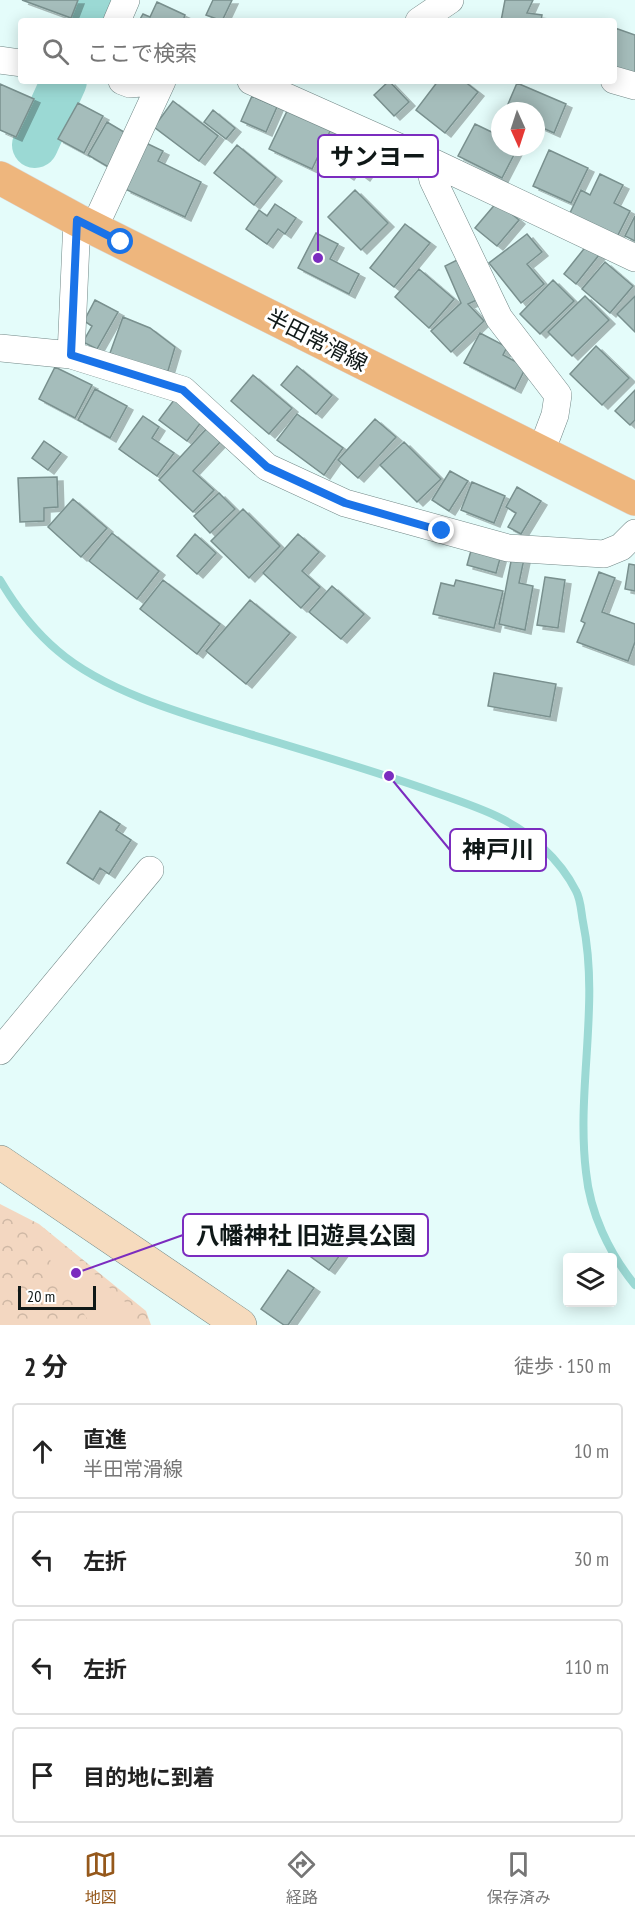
<!DOCTYPE html>
<html lang="ja">
<head>
<meta charset="utf-8">
<style>
	:root { --surface:#fff; --page:#f6f6f6; --text:#222; --muted:#767676; --line:#e0e0e0; --accent:#95581b }
	body { margin:0; font-family:"PT Sans Narrow","Noto Sans JP",sans-serif; background:var(--page); color:var(--text) }
	.controls { position:absolute; right:18px; bottom:18px; display:grid; overflow:hidden; border-radius:6px; box-shadow:0 3px 15px #0003 }
	.controls button { width:54px; height:54px; display:grid; place-items:center; padding:0; border:0; border-bottom:2px solid var(--line); background:var(--surface); color:var(--text); font:30px sans-serif }
	.compass { position:absolute; left:491px; top:102px; width:54px; height:54px; border-radius:50%; background:var(--surface); box-shadow:0 3px 15px #0003; rotate:177deg }
	.scale { position:absolute; left:18px; bottom:15px; width:78px; box-sizing:border-box; padding-left:6px; border:3px solid #0f1817; border-top:0; font-size:16px; line-height:21px; white-space:nowrap; color:#0f1817; -webkit-text-stroke:4px #fff; paint-order:stroke }
	.stop { position:absolute; width:18px; height:18px; margin:-14px; border:4px solid #1a73e8; border-radius:50%; background:#fff }
	.stop.end { background:#1a73e8; border-color:#fff; box-shadow:0 2px 6px #0008 }
	.list { margin:0; padding:0; list-style:none }
	h2 { display:flex; justify-content:space-between; align-items:center; height:78px; margin:0; padding:0 24px; font-size:26px }
	h2 small { font-size:20px; font-weight:400; color:var(--muted) }
	.list li { display:grid; grid-template-columns:39px 1fr auto; gap:18px; align-items:center; box-sizing:border-box; height:96px; margin:0 12px 12px; padding:0 12px; border:2px solid var(--line); border-radius:6px }
	.list b { display:block; font-size:22px; white-space:nowrap }
	.list p { margin:0; font-size:20px; white-space:nowrap; color:var(--muted) }
	.list em { font-size:20px; font-style:normal; color:var(--muted) }
	.icon { flex:none; width:33px; height:33px; fill:none; stroke:currentColor; stroke-width:2; stroke-linecap:round; stroke-linejoin:round }
	.map { position:relative; flex:none; width:635px; height:1325px; overflow:hidden }
	.search { position:absolute; background:var(--surface); box-shadow:0 3px 15px #0003; left:18px; right:18px; top:18px; height:66px; display:flex; align-items:center; gap:15px; box-sizing:border-box; padding:0 21px; border-radius:6px; color:var(--muted); font-size:22px }
	.sheet { height:510px; background:var(--surface) }
	nav { display:flex; justify-content:space-around; align-items:center; box-sizing:border-box; height:84px; border-top:2px solid var(--line); background:var(--surface); font-size:16px; color:var(--muted) }
	nav a { display:grid; justify-items:center; gap:3px }
	nav .on { color:var(--accent) }
	.map>svg:first-child { display:block }
	.forest { fill:url(#forest-crowns) }
	.park { fill:#f3d7c1 }
	.lines { fill:none; stroke-linecap:round; stroke-linejoin:round }
	.stream { stroke:#9bd9d4; stroke-width:8 }
	.river { stroke:#9bd9d4; stroke-width:46 }
	.building { fill:#a5bdbb; stroke:#79908e; stroke-width:1.5; filter:url(#shadow) }
	.street-casing { stroke:#728887; stroke-width:28 }
	.secondary-casing { stroke:#728887; stroke-width:34 }
	.primary-casing { stroke:#d9dada; stroke-width:34 }
	.street { stroke:#fff; stroke-width:27 }
	.secondary { stroke:#f6dbbe; stroke-width:33 }
	.primary { stroke:#eeb67d; stroke-width:33 }
	.route { stroke:#1a73e8; stroke-width:8 }
	.labels { text-anchor:middle; stroke-width:6; stroke-linejoin:round; paint-order:stroke }
	.street-label { font-size:22px; fill:#0f1817; stroke:#fff }
	.leader { fill:none; stroke:#7b2cbf; stroke-width:2 }
	.callout-dot { fill:#7b2cbf; stroke:#fff; stroke-width:2 }
	.callout { fill:#fff; stroke:#7b2cbf; stroke-width:2 }
	.callout-label { font-size:24px; text-anchor:middle; font-weight:bold; fill:#0f1817 }
</style>
</head>
<body>
<div class="map">
<svg width="635" height="1325" viewBox="0 0 635 1325">
	<defs>
		<pattern id="forest-crowns" width="20" height="18" patternUnits="userSpaceOnUse" patternTransform="scale(1.5)"><rect width="20" height="18" fill="#f3d7c1"/><path d="M2 6a3 3 0 1 1 6 0M12 15a3 3 0 1 1 6 0" fill="none" stroke="#cfb8a5"/></pattern>
		<filter id="shadow"><feDropShadow dx="6" dy="4" stdDeviation="0" flood-color="#0004"/></filter>
	</defs>
	<rect width="100%" height="100%" fill="#e4fcfa"/>
	<path class="forest" d="M 0,1204 L 39,1224 L 146,1311 L 151,1325 L 0,1325 Z"/>
	<path class="park" d="M 44,1228 L 134,1310 L 130,1325 L 91,1325 L 35,1236 Z"/>
	<g class="lines">
		<path class="stream" d="M 0,580 C 16,607 33,630 58,651 C 103,690 180,713 236,730 C 300,749 365,768 428,790 C 469,805 511,816 543,848 C 556,860 568,875 576,891 C 581,900 581,912 583,922 C 600,1005 576,1089 586,1172 C 590,1213 609,1253 635,1285"/>
		<path class="river" d="M 93,21 L 103,0
			M 35,145 L 64,81"/>
	</g>
	<path class="building" d="M 22,0 L 78,0 L 71,18 Z
		M 213,0 L 232,0 L 222,21 L 206,15 Z
		M 505,0 L 533,0 L 527,13 L 542,15 L 541,21 L 501,21 Z
		M 157,2 L 185,15 L 183,21 L 139,21 L 143,14 L 150,17 Z
		M 615,28 L 635,35 L 635,74 L 614,67 Z
		M 389,81 L 409,102 L 394,116 L 374,95 Z
		M 438,81 L 464,81 L 478,92 L 445,133 L 416,110 Z
		M 517,83 L 566,104 L 554,133 L 536,125 L 536,111 L 505,111 Z
		M 0,84 L 34,99 L 16,137 L 0,130 Z
		M 252,96 L 277,107 L 266,132 L 241,121 Z
		M 173,101 L 218,136 L 199,161 L 154,127 Z
		M 78,103 L 103,116 L 84,153 L 58,139 Z
		M 289,107 L 332,127 L 312,169 L 269,149 Z
		M 213,110 L 235,128 L 226,139 L 204,122 Z
		M 107,122 L 129,135 L 110,168 L 88,155 Z
		M 475,124 L 500,136 L 500,147 L 518,147 L 502,178 L 458,156 Z
		M 346,135 L 378,157 L 364,177 L 353,169 L 348,176 L 327,162 Z
		M 146,143 L 163,151 L 158,161 L 201,182 L 185,217 L 125,189 Z
		M 237,145 L 276,177 L 254,205 L 214,173 Z
		M 549,150 L 588,168 L 571,203 L 533,186 Z
		M 600,174 L 623,185 L 614,203 L 630,211 L 616,239 L 569,215 L 581,190 L 590,195 Z
		M 355,190 L 388,223 L 361,250 L 328,217 Z
		M 497,202 L 519,220 L 497,246 L 475,228 Z
		M 275,204 L 296,218 L 285,234 L 278,229 L 267,244 L 246,229 L 259,210 L 267,216 Z
		M 635,216 L 635,241 L 625,236 Z
		M 405,224 L 430,243 L 394,287 L 370,268 Z
		M 316,233 L 338,244 L 330,259 L 359,274 L 349,294 L 298,268 Z
		M 527,234 L 542,252 L 527,264 L 544,284 L 521,303 L 489,263 Z
		M 587,245 L 599,255 L 576,284 L 564,274 Z
		M 463,257 L 481,298 L 468,304 L 484,321 L 451,352 L 431,331 L 461,303 L 445,266 Z
		M 605,262 L 633,286 L 610,313 L 582,289 Z
		M 419,269 L 454,299 L 429,328 L 395,297 Z
		M 553,280 L 574,301 L 540,334 L 520,314 Z
		M 585,296 L 609,320 L 572,356 L 548,332 Z
		M 635,296 L 635,332 L 617,314 Z
		M 95,300 L 118,312 L 97,349 L 83,342 L 92,326 L 84,321 Z
		M 123,317 L 150,328 L 175,347 L 168,371 L 138,366 L 110,353 Z
		M 480,333 L 507,347 L 503,355 L 526,367 L 515,389 L 464,363 Z
		M 596,346 L 629,378 L 602,405 L 570,374 Z
		M 297,366 L 332,395 L 316,414 L 281,385 Z
		M 55,367 L 92,385 L 75,418 L 39,399 Z
		M 253,375 L 292,408 L 269,434 L 231,401 Z
		M 95,389 L 127,406 L 110,438 L 78,420 Z
		M 635,390 L 635,420 L 630,425 L 615,411 Z
		M 177,396 L 205,417 L 187,441 L 159,420 Z
		M 297,414 L 343,448 L 324,475 L 277,440 Z
		M 143,416 L 159,427 L 152,438 L 174,453 L 157,476 L 119,449 Z
		M 375,419 L 396,437 L 358,478 L 338,460 Z
		M 209,426 L 223,439 L 193,471 L 214,490 L 193,512 L 159,480 Z
		M 44,441 L 61,453 L 48,470 L 32,458 Z
		M 404,442 L 441,479 L 417,502 L 380,465 Z
		M 450,471 L 468,481 L 449,511 L 432,500 Z
		M 57,477 L 58,507 L 44,508 L 44,521 L 20,522 L 18,478 Z
		M 472,482 L 505,496 L 494,523 L 461,510 Z
		M 517,487 L 541,501 L 521,534 L 508,527 L 516,513 L 506,507 Z
		M 219,493 L 235,509 L 210,533 L 194,516 Z
		M 73,499 L 107,528 L 81,557 L 48,527 Z
		M 243,509 L 280,546 L 249,578 L 211,541 Z
		M 112,533 L 159,571 L 137,599 L 89,561 Z
		M 195,534 L 216,553 L 197,574 L 177,556 Z
		M 298,534 L 319,552 L 302,571 L 320,587 L 301,608 L 263,573 Z
		M 472,547 L 501,555 L 496,573 L 467,565 Z
		M 512,556 L 524,559 L 519,583 L 533,586 L 525,630 L 499,624 Z
		M 629,564 L 635,565 L 635,591 L 625,589 Z
		M 599,572 L 615,578 L 602,612 L 635,624 L 635,642 L 628,661 L 577,642 L 585,623 L 581,621 Z
		M 545,577 L 565,580 L 558,628 L 537,625 Z
		M 163,580 L 220,624 L 197,654 L 140,609 Z
		M 456,580 L 503,591 L 494,628 L 433,614 L 441,583 L 454,586 Z
		M 332,586 L 364,614 L 341,639 L 309,612 Z
		M 250,600 L 290,633 L 246,684 L 206,651 Z
		M 494,673 L 556,684 L 550,717 L 488,706 Z
		M 100,811 L 120,824 L 116,830 L 131,840 L 109,874 L 100,868 L 93,880 L 67,863 Z
		M 324,1231 L 346,1247 L 329,1270 L 307,1254 Z
		M 288,1270 L 314,1288 L 288,1325 L 284,1325 L 261,1309 Z"/>
	<g class="lines">
		<defs>
			<path id="street" d="M 117,21 L 126,0
				M 419,21 L 450,0
				M 0,60 L 21,63
				M 614,80 L 635,86
				M 122,81 L 130,84 L 162,81
				M 251,81 L 428,160 L 635,258
				M 428,160 L 433,180 L 499,318 L 558,395 L 555,415 L 541,452
				M 94,228 L 162,81
				M 0,348 L 71,355 L 183,390 L 267,467 L 345,503 L 508,548 L 604,554 L 621,547 L 635,533
				M 71,355 L 77,220
				M 0,1051 L 150,870"/>
			<path id="secondary" d="M 0,1162 L 240,1325"/>
			<path id="primary" d="M 0,178 L 77,220 L 635,499"/>
		</defs>
		<use href="#street" class="street-casing"/>
		<use href="#secondary" class="secondary-casing"/>
		<use href="#primary" class="primary-casing"/>
		<use href="#street" class="street"/>
		<use href="#secondary" class="secondary"/>
		<use href="#primary" class="primary"/>
	</g>
	<g class="lines">
		<path class="route" d="M 121,242 L 77,220 L 71,355 L 183,390 L 267,467 L 345,503 L 442,531"/>
	</g>
	<g class="labels">
		<g class="street-label">
			<text transform="translate(317 340) rotate(27)" y="8">半田常滑線</text>
		</g>
	</g>
	<path class="leader" d="M318 258L318 156M389 776L450 850M76 1273L183 1235"/>
	<g class="callout-dot">
		<circle cx="318" cy="258" r="6"/>
		<circle cx="389" cy="776" r="6"/>
		<circle cx="76" cy="1273" r="6"/>
	</g>
	<g class="callout">
		<rect x="318" y="135" width="120" height="42" rx="6"/>
		<rect x="450" y="829" width="96" height="42" rx="6"/>
		<rect x="183" y="1214" width="245" height="42" rx="6"/>
	</g>
	<g class="callout-label">
		<text x="378" y="165">サンヨー</text>
		<text x="498" y="858">神戸川</text>
		<text x="306" y="1244">八幡神社 旧遊具公園</text>
	</g>
</svg>
<div class="controls">
<button><svg class="icon" aria-label="layers" viewBox="0 0 24 24"><path d="M12 4l9 5-9 5-9-5zM3 14l9 5 9-5"/></svg></button>
</div>
<svg class="compass" viewBox="-18 -18 36 36"><path d="M0-13l5 13h-10z" fill="#e53935"/><path d="M0 13l5-13h-10z" fill="#767676"/></svg>
<div class="scale">20 m</div>
<div class="stop" style="left:121px;top:242px"></div>
<div class="stop end" style="left:442px;top:531px"></div>
<div class="search"><svg class="icon" aria-label="search" viewBox="0 0 24 24"><circle cx="10" cy="10" r="6"/><path d="M15 15l6 6"/></svg>ここで検索</div>
</div>
<section class="sheet">
<h2>2 分<small>徒歩 · 150 m</small></h2>
<ul class="list">
<li><svg class="icon" aria-label="ahead" viewBox="0 0 24 24"><path d="M12 20V5M6 11l6-6 6 6"/></svg><div><b>直進</b><p>半田常滑線</p></div><em>10 m</em></li>
<li><svg class="icon" aria-label="left" viewBox="0 0 24 24"><path d="M17 20v-9H6M10 6l-5 5 5 5"/></svg><div><b>左折</b></div><em>30 m</em></li>
<li><svg class="icon" aria-label="left" viewBox="0 0 24 24"><path d="M17 20v-9H6M10 6l-5 5 5 5"/></svg><div><b>左折</b></div><em>110 m</em></li>
<li><svg class="icon" aria-label="arrive" viewBox="0 0 24 24"><path d="M6 21V4h12l-3 4 3 4H6"/></svg><div><b>目的地に到着</b></div></li>
</ul>
</section>
<nav>
<a class="on"><svg class="icon" aria-label="map" viewBox="0 0 24 24"><path d="M3 6l6-2 6 2 6-2v14l-6 2-6-2-6 2zM9 4v14M15 6v14"/></svg>地図</a>
<a><svg class="icon" aria-label="directions" viewBox="0 0 24 24"><path d="M12 3l9 9-9 9-9-9zM9 14v-3h6M13 9l2 2-2 2"/></svg>経路</a>
<a><svg class="icon" aria-label="saved" viewBox="0 0 24 24"><path d="M7 4h10v16l-5-4-5 4z"/></svg>保存済み</a>
</nav>
</body>
</html>
